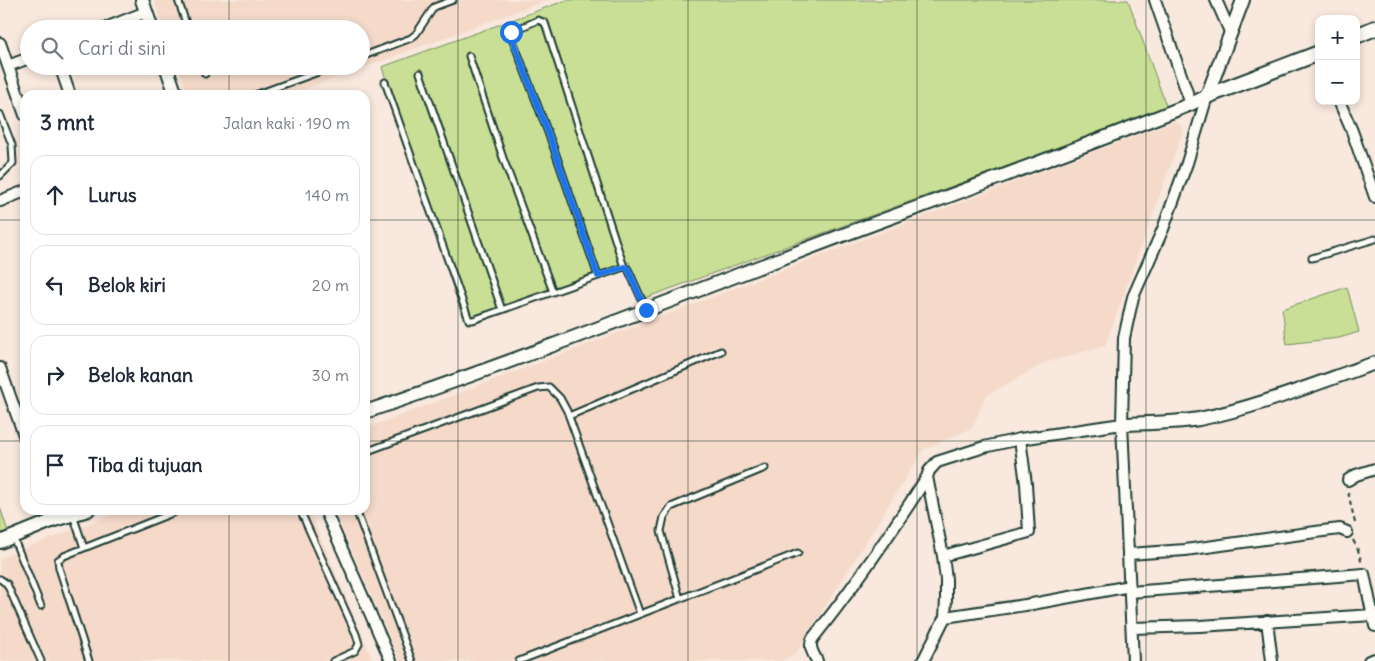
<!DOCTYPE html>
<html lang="id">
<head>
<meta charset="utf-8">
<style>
	:root { --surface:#fff; --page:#f6f6f7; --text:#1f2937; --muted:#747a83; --line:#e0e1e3 }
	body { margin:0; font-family:Delius,sans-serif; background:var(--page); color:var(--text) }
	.controls { position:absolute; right:15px; top:15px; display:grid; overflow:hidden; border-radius:10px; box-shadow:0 2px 8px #0003 }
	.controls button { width:45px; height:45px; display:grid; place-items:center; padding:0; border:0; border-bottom:1px solid var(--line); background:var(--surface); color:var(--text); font:25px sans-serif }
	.stop { position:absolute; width:15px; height:15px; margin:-11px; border:4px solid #1a73e8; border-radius:50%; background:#fff }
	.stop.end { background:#1a73e8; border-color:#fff; box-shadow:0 1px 5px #0008 }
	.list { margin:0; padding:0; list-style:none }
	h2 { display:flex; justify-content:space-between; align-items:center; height:65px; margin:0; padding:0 20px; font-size:21px }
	h2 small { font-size:16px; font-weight:400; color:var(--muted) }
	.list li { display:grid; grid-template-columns:32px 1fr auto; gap:15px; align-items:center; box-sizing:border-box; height:80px; margin:0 10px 10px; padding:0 10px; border:1px solid var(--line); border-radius:15px }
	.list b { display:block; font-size:19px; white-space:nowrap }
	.list em { font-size:16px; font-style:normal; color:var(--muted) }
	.icon { flex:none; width:28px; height:28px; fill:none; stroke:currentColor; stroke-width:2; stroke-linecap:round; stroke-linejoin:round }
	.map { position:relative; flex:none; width:1375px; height:661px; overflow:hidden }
	.search { position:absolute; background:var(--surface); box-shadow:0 2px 8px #0003; left:20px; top:20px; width:350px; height:55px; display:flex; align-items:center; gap:12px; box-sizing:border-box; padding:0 18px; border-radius:28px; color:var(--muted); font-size:19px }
	.panel { position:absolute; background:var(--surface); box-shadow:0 2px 8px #0003; left:20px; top:90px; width:350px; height:425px; border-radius:15px }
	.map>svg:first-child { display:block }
	.built { fill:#f5daca }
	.green { fill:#c9df95; stroke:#748e64 }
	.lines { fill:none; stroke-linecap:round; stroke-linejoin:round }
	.service-casing { stroke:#1f3d34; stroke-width:9 }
	.minor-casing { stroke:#1f3d34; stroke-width:14 }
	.tertiary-casing { stroke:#1f3d34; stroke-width:16 }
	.secondary-casing { stroke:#1f3d34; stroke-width:18 }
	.path { stroke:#1f3d34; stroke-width:2; stroke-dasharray:5 4; stroke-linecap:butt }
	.service { stroke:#fdfcf7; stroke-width:5 }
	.minor { stroke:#fdfcf7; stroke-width:10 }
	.tertiary { stroke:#fdfcf7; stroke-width:12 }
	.secondary { stroke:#fdfcf7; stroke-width:14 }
	.route { stroke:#1a73e8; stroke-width:6 }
	.grid { fill:none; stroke:#1f3d34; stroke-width:1; stroke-opacity:0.55 }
</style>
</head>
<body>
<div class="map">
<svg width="1375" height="661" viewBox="0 0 1375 661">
	<rect width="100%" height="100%" fill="#f8e8dd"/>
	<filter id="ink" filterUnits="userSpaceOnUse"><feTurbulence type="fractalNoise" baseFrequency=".02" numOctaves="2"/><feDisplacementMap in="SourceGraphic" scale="10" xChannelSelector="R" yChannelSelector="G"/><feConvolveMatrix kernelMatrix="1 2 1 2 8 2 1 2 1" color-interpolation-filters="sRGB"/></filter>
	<g filter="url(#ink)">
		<path class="built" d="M 154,0 L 548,0 L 288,95 L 188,95 L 178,66 L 361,66 L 361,29 L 164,29 Z
			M 1175,121 L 1184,128 L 1105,346 L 1044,363 L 986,396 L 972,428 L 923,450 L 797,652 L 782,661 L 400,661 L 334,510 L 365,510 L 365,429 Z
			M 124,510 L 309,510 L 373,661 L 0,661 L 0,558 Z"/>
		<path class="green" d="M 567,0 L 1128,0 L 1167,108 L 642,299 L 629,262 L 598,276 L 463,319 L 382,67 Z
			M 1347,287 L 1359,332 L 1339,338 L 1287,344 C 1284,332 1285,321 1282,309 Z
			M 0,507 L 9,535 L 0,538 Z"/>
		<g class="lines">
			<defs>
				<path id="service" d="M 178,0 L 188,29
					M 469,56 L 503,158 L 553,292
					M 361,57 L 411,38 L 416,34 L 434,7 L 453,0
					M 202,66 L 205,74
					M 420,73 L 502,310
					M 385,82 L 469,320 L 473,320 L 624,267
					M 255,95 L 335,66
					M 0,114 L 12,145 L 13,163 L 0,176
					M 1312,258 L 1375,239
					M 598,276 L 553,146 L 511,35 L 511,32 L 538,20 L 545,23 L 624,267 L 628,269 L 646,309
					M 569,416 L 721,351
					M 365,452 L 538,388 L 549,387 L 560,398 L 567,411 L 640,614
					M 300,510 L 356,634 L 359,644 L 355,651 L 333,661
					M 356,510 L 412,661
					M 73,515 L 84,548 L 64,556 L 58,560 L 59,568 L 89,661
					M 13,537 L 41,606
					M 84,548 L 180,510
					M 0,579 L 7,584 L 41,661
					M 680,599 L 661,531 L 664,517 L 671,507 L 765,468
					M 519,661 L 798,553"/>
				<path id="minor" d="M 1155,0 L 1191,104
					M 1216,0 L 1231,34
					M 103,29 L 146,12
					M 0,43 L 25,115
					M 8,66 L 29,58
					M 60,66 L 70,95
					M 1339,101 L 1352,131 L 1375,197
					M 0,201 L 25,191
					M 0,368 L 25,438
					M 1348,480 L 1356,475 L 1375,469
					M 50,510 L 54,520
					M 325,510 L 391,661
					M 1129,554 L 1185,550 L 1323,531 L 1340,529 L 1347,532
					M 943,556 L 1029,532 L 1026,484 L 1020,439
					M 1130,592 L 1364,574 L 1375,626
					M 945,617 L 1032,604 L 1130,586
					M 1267,621 L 1272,661
					M 1132,628 L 1200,626 L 1373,615
					M 817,661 C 813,653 808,646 813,638 C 854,587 891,533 927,477
					M 923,661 L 945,617 L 946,599 L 946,579 L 943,556 L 927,477 L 929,471 L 937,462 L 984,447 L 1020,439 L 1122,424
					M 1133,661 L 1122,424 L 1124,338 L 1133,297 L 1163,229 L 1187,163 L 1207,96
					M 1369,661 L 1375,659"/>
				<path id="tertiary" d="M 142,0 L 152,29
					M 166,66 L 176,95
					M 365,412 C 526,358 684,295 843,235 C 959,192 1076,150 1191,104 L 1207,96 L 1243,0
					M 1122,424 C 1148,423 1174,423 1199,419 C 1259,407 1317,383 1375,363
					M 0,542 L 54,520 L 88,510"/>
				<path id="secondary" d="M 1356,36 L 1375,28
					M 1207,96 L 1319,53"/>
			</defs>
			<use href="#service" class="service-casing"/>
			<use href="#minor" class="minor-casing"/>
			<use href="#tertiary" class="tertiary-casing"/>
			<use href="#secondary" class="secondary-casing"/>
			<path class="path" d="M 1348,492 L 1355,523
				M 1353,540 L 1358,550 L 1362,564"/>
			<use href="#service" class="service"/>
			<use href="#minor" class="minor"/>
			<use href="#tertiary" class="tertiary"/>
			<use href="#secondary" class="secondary"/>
		</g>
	</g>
	<g class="lines" filter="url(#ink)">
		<path class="route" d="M 511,32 L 511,35 L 553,146 L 598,276 L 624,267 L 628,269 L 646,310"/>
	</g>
	<path class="grid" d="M 229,0 L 229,29M 458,0 L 458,661M 688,0 L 688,661M 917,0 L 917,661M 1146,0 L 1146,661M 229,66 L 229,95M 0,220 L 25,220M 365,220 L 1375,220M 0,441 L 25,441M 365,441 L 1375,441M 229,510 L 229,661"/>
</svg>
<div class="controls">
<button>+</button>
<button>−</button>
</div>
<div class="stop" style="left:511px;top:32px"></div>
<div class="stop end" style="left:646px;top:310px"></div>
<div class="search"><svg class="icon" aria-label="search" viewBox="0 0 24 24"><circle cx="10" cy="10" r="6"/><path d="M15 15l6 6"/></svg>Cari di sini</div>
<section class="panel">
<h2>3 mnt<small>Jalan kaki · 190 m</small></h2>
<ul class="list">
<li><svg class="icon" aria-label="ahead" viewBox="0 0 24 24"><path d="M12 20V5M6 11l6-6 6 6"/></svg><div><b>Lurus</b></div><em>140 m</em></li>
<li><svg class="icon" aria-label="left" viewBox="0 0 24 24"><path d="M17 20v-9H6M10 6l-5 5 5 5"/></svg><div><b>Belok kiri</b></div><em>20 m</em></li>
<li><svg class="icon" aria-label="right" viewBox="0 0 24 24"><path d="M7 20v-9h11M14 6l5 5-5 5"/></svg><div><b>Belok kanan</b></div><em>30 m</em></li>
<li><svg class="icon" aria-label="arrive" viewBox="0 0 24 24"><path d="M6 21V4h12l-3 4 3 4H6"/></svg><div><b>Tiba di tujuan</b></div></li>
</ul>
</section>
</div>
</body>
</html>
